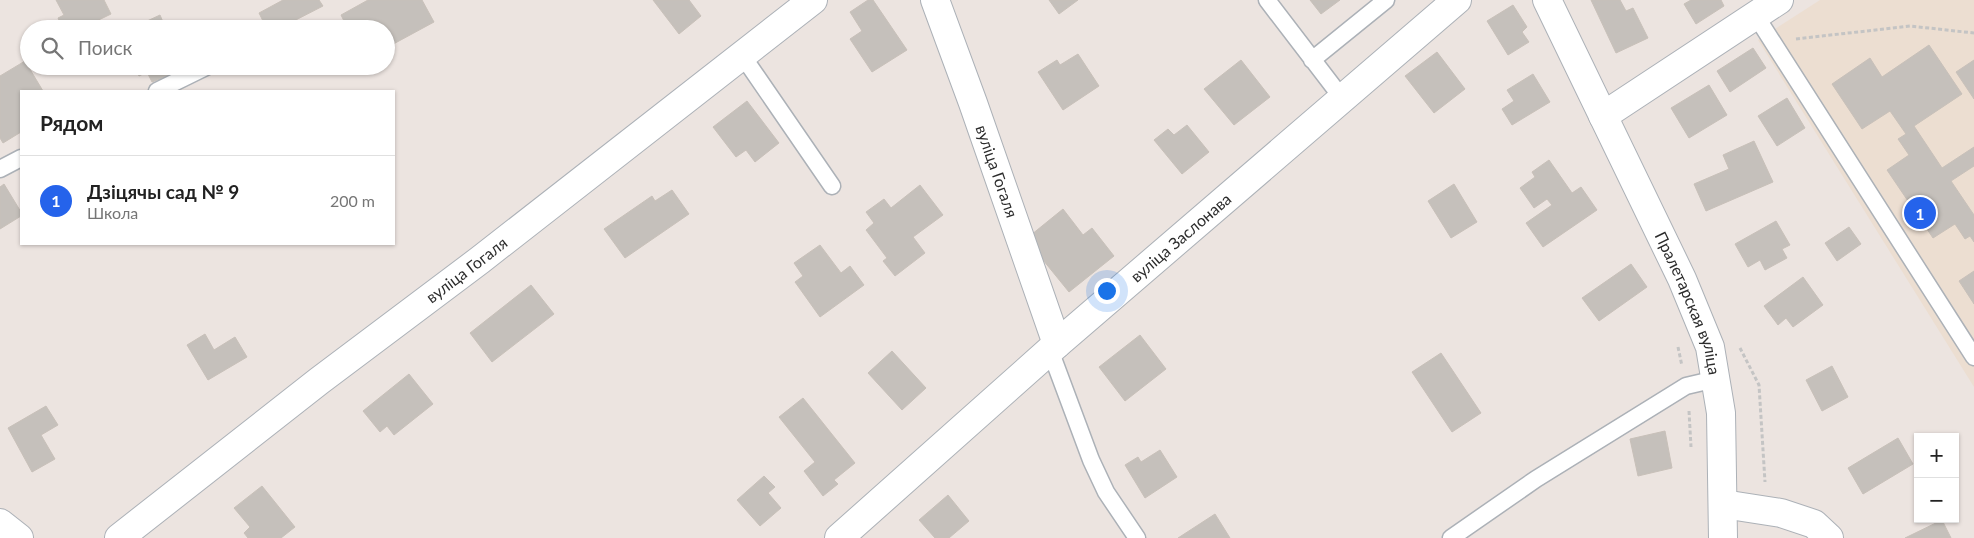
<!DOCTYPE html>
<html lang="ru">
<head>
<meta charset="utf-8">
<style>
	:root { --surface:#fff; --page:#f2f2f2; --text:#222; --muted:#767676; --line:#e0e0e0; --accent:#2563eb }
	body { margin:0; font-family:Lato,sans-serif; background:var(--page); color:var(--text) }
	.controls { position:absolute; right:15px; bottom:15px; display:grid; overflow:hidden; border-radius:0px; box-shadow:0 1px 4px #0004 }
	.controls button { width:45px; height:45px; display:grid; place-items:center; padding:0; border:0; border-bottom:1px solid var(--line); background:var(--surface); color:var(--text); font:25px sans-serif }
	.you { position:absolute; left:1106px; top:290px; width:18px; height:18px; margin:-12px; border:4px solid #fff; border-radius:50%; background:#1a73e8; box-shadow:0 0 0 8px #1a73e833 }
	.badge { display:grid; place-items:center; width:32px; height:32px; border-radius:50%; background:var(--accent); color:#fff; font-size:16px; font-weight:700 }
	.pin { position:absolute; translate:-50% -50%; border:2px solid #fff; box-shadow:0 1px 5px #0006 }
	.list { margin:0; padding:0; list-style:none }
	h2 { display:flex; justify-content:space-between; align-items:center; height:65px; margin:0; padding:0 20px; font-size:21px }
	h2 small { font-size:16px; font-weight:400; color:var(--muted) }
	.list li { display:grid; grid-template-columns:32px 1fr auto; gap:15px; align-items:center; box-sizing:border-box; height:90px; padding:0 20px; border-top:1px solid var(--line) }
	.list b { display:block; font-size:19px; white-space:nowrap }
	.list p { margin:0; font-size:16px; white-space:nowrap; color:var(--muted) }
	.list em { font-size:16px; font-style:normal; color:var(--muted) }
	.icon { flex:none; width:28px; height:28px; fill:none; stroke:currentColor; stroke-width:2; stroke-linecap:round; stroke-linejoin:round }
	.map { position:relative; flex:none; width:1974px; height:538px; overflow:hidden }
	.search { position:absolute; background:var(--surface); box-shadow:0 1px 4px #0004; left:20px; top:20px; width:375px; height:55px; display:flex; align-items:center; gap:12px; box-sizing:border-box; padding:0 18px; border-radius:28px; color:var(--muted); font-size:19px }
	.panel { position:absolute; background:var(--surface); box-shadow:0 1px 4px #0004; left:20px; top:90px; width:375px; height:155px; border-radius:0px }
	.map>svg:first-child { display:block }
	.education { fill:#ecded1 }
	.building { fill:#c5c0bb; stroke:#c8c0b9 }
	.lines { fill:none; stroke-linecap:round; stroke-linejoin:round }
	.service-casing { stroke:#acb1b7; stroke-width:19 }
	.minor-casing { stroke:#acb1b7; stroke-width:30 }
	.secondary-casing { stroke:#acb1b7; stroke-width:30 }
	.path { stroke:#c4c4c4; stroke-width:3; stroke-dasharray:4 2.5; stroke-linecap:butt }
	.service { stroke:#fff; stroke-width:16 }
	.minor { stroke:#fff; stroke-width:28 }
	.secondary { stroke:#fff; stroke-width:28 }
	.labels { text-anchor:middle; stroke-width:4.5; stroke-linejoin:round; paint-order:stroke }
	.street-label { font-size:16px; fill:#2c2c2c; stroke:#fff }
</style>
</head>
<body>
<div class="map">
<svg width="1974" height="538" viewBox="0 0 1974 538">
	<rect width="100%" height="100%" fill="#ece4e0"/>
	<path class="education" d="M 1820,0 L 1974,0 L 1974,387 L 1758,40 Z"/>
	<path class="building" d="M 56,0 L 104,0 L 111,14 L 80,29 L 63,29 L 58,18 L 64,15 Z
		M 283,0 L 319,0 L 323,6 L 286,25 L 288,29 L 267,29 L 259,13 Z
		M 368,0 L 422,0 L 434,22 L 386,48 L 386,29 L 348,29 L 341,15 Z
		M 653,0 L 689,0 L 701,16 L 679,34 Z
		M 868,0 L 873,0 L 907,50 L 872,72 L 850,39 L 862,31 L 850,12 Z
		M 1049,0 L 1078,0 L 1059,14 Z
		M 1310,0 L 1340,0 L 1321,14 Z
		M 1591,0 L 1620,0 L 1626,11 L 1633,8 L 1648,38 L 1616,53 Z
		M 1691,0 L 1721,0 L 1724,6 L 1696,24 L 1684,4 Z
		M 1513,5 L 1527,27 L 1522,32 L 1529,42 L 1508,55 L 1487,21 Z
		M 160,15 L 166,29 L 130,29 Z
		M 1929,45 L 1962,94 L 1914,126 L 1942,168 L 1974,147 L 1974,166 L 1951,181 L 1974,215 L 1974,242 L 1970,236 L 1965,239 L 1955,224 L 1933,238 L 1887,170 L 1909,155 L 1898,139 L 1906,134 L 1890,111 L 1862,129 L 1832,84 L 1870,58 L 1882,77 Z
		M 1753,48 L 1766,68 L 1730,92 L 1717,71 Z
		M 1437,52 L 1465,89 L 1434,113 L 1405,76 Z
		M 1078,54 L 1099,86 L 1063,110 L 1038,72 L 1057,60 L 1060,65 Z
		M 1241,60 L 1270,97 L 1234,125 L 1204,89 Z
		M 1974,60 L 1974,99 L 1956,72 Z
		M 25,61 L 43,91 L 21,91 L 21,132 L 3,143 L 0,138 L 0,76 Z
		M 134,66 L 169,66 L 172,74 L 152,82 L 147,72 L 139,76 Z
		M 1533,74 L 1550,102 L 1512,125 L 1502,109 L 1514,101 L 1507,90 Z
		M 1709,85 L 1727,115 L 1689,138 L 1671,108 Z
		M 1787,98 L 1805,128 L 1777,146 L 1758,116 Z
		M 747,101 L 779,143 L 755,162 L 746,150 L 736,157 L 713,127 Z
		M 1187,125 L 1209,152 L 1182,174 L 1154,140 L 1168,129 L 1174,135 Z
		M 1754,141 L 1773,182 L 1706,211 L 1694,184 L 1729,169 L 1723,155 Z
		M 1549,160 L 1572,193 L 1581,187 L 1597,210 L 1543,247 L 1526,223 L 1552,205 L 1547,199 L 1534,208 L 1520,188 L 1535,177 L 1532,172 Z
		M 4,184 L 21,212 L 21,216 L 0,229 L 0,187 Z
		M 1454,184 L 1477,222 L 1451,238 L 1428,201 Z
		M 920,185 L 943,215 L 913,237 L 925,253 L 895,276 L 883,261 L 887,258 L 866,230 L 874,223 L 866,212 L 884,199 L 891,208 Z
		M 672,190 L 689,214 L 625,258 L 604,229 L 652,196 L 655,201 Z
		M 1063,209 L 1083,235 L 1092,228 L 1114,256 L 1069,292 L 1026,239 Z
		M 1776,221 L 1790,245 L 1782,249 L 1787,258 L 1765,270 L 1760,260 L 1748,267 L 1735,244 Z
		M 1849,227 L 1861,244 L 1837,261 L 1825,243 Z
		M 820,245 L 841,273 L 850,266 L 864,285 L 820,317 L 795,282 L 803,276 L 794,263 Z
		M 1631,264 L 1647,287 L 1599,321 L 1582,298 Z
		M 1974,271 L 1974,304 L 1959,281 Z
		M 1803,277 L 1823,305 L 1793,327 L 1786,318 L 1778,325 L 1764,306 Z
		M 531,285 L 554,314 L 492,362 L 470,333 Z
		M 205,334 L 214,350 L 235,337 L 247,357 L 208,380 L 187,345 Z
		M 1140,335 L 1166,369 L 1125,401 L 1099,367 Z
		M 892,351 L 926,388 L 902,410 L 868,373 Z
		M 1441,353 L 1481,413 L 1452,432 L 1412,372 Z
		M 1832,366 L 1848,397 L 1822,411 L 1806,380 Z
		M 409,374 L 433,404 L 394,435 L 387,426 L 380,432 L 363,411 Z
		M 803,398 L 855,463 L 834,480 L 838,484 L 823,496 L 804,471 L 815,462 L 779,417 Z
		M 46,406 L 58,425 L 41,435 L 55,459 L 32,472 L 8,428 Z
		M 1665,431 L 1672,468 L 1638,476 L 1630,439 Z
		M 1898,438 L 1913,464 L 1863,494 L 1848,468 Z
		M 1160,450 L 1177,477 L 1145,498 L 1125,465 L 1138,457 L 1141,462 Z
		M 764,476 L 775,487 L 768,493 L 781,508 L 760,526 L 737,500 Z
		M 262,486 L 295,527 L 281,538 L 248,538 L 244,533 L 250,527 L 234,508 Z
		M 948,495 L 969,521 L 949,538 L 935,538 L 919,520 Z
		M 1215,514 L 1230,538 L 1178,538 Z
		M 1942,520 L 1951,538 L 1905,538 Z"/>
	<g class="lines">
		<defs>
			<path id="service" d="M 1267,0 L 1342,98
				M 1756,16 L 1974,357
				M 742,55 L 832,186
				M 1312,60 L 1386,0
				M 157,91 L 208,66
				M 0,169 L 21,158
				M 1050,350 L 1091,460 L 1106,492 L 1137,538
				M 1451,538 L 1536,479 L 1686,386 L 1716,379"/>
			<g id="minor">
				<path id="s1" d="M 935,0 L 973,103 L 1057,344"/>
				<path d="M 1603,116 L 1779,0"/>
				<path d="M 1723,504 L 1781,513 L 1814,524 L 1829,538"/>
				<path d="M 0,523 L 19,538"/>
				<path id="s2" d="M 119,538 L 319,381 L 480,260 L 813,0"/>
				<path id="s3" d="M 839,538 L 1057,344 L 1457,0"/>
			</g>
			<g id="secondary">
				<path id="s4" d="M 1547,0 L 1682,279 L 1710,347 L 1721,413 L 1723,538"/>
			</g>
		</defs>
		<use href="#service" class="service-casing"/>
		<use href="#minor" class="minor-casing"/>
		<use href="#secondary" class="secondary-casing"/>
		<path class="path" d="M 1796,39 L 1910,26 L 1974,33
			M 1678,347 L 1682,366
			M 1740,348 L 1759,385 L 1765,482
			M 1689,411 L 1691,447"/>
		<use href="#service" class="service"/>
		<use href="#minor" class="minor"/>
		<use href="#secondary" class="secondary"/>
	</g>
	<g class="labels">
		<g class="street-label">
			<text dy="6" stroke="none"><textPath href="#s1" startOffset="182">вуліца Гогаля</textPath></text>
			<text dy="6" stroke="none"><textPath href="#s3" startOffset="455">вуліца Заслонава</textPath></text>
			<text dy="6" stroke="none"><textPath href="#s2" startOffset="439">вуліца Гогаля</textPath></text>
			<text dy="6" stroke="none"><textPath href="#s4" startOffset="335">Пралетарская вуліца</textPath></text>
		</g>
	</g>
</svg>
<div class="controls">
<button>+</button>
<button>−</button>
</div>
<div class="you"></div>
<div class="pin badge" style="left:1920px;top:213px">1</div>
<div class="search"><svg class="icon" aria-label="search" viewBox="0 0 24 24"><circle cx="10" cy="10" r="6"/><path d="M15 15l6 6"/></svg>Поиск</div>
<section class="panel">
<h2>Рядом<small></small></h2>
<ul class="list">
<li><span class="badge">1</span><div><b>Дзіцячы сад № 9</b><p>Школа</p></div><em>200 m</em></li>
</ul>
</section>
</div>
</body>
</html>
